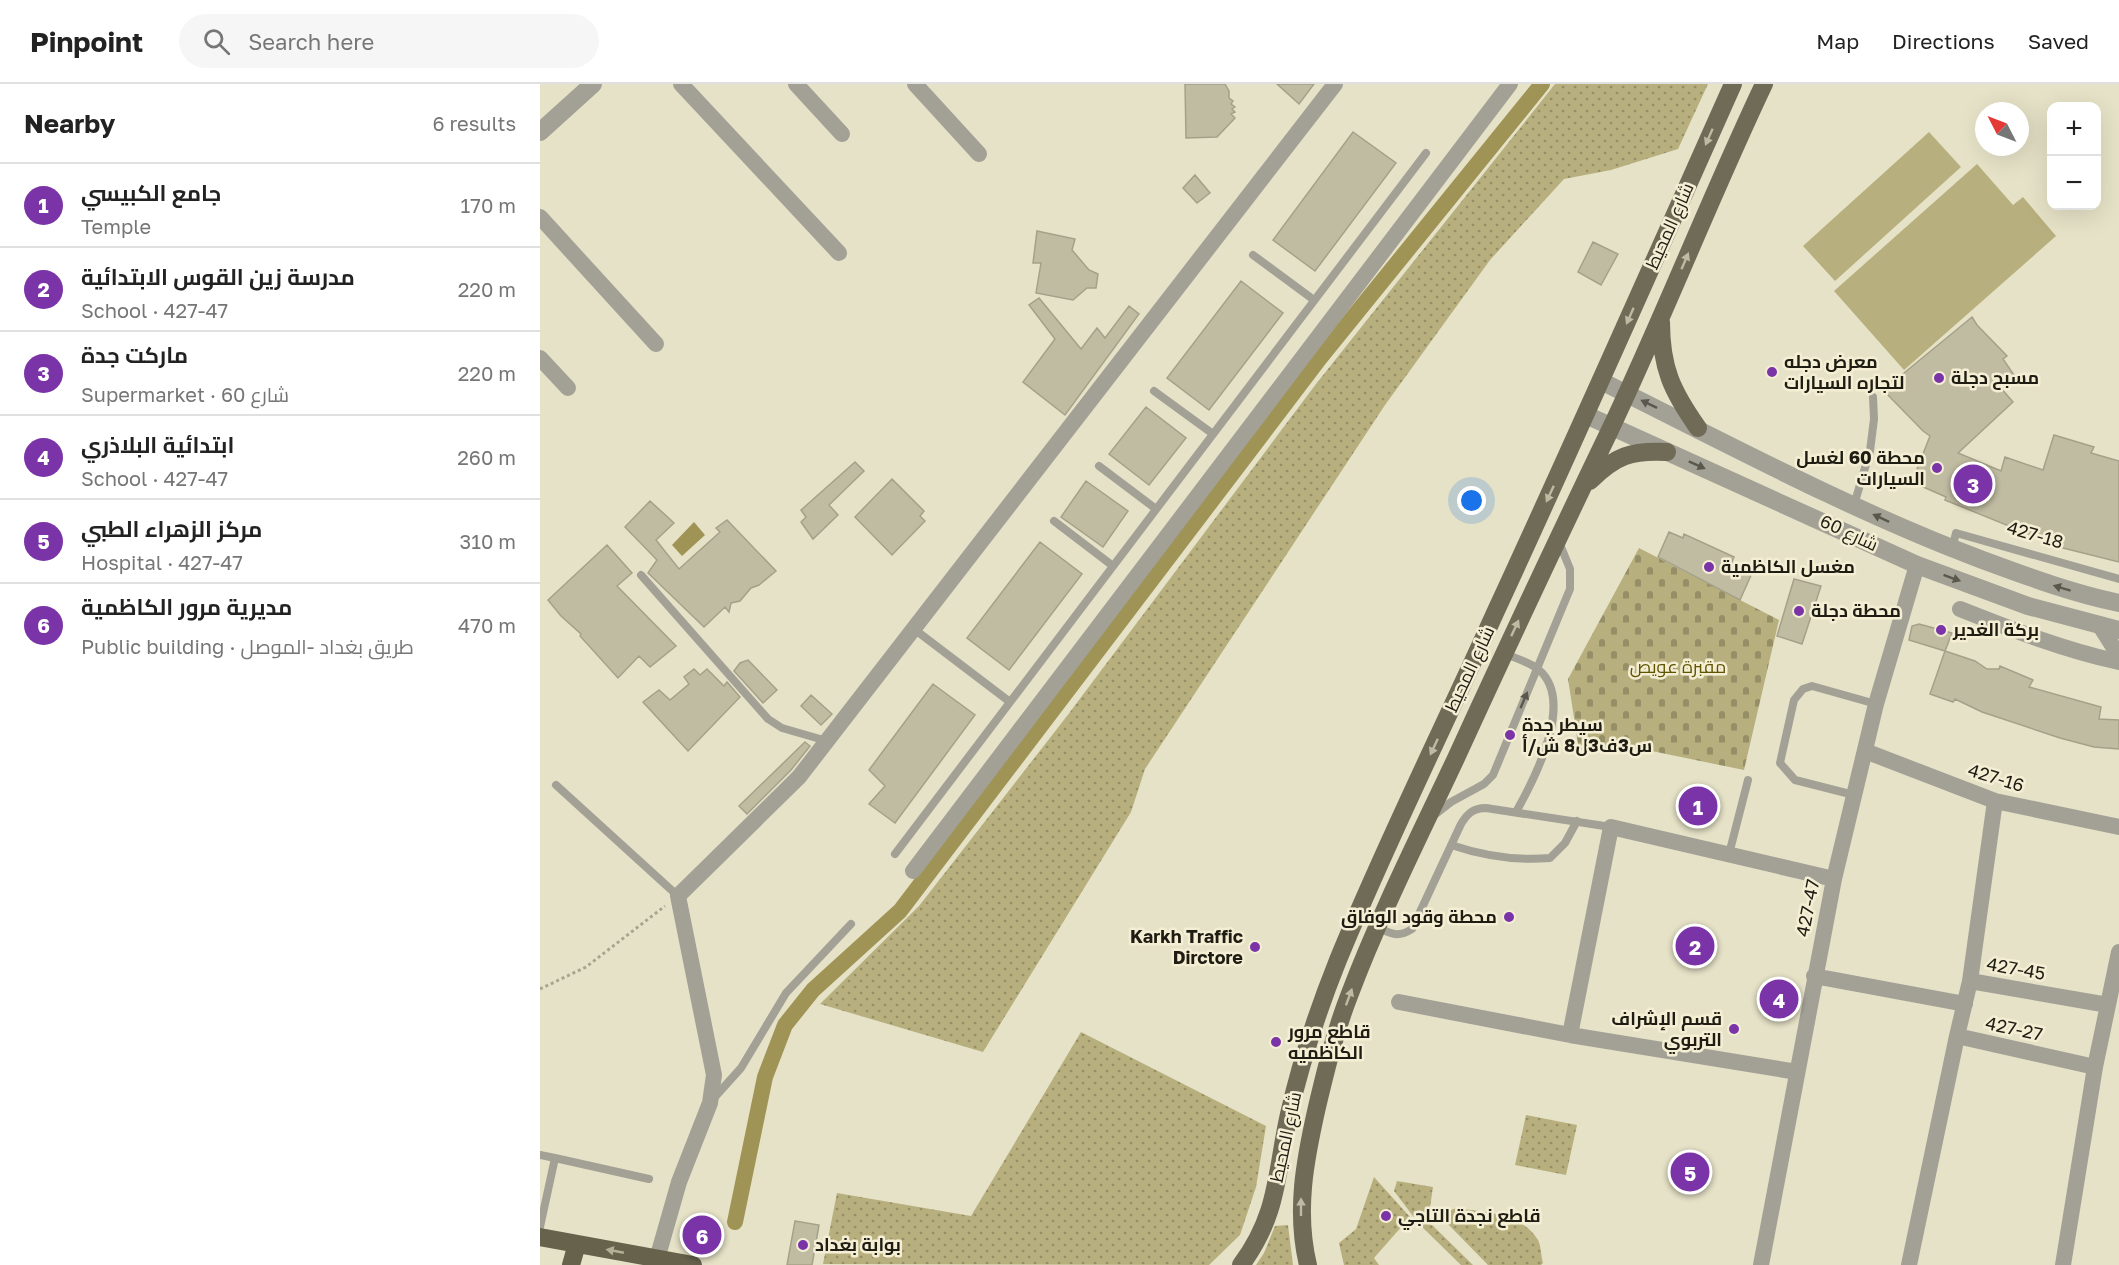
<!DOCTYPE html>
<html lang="en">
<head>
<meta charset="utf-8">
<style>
	:root { --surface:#fff; --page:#f6f6f6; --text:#222; --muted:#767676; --line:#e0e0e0; --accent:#7a34a7 }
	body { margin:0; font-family:"Golos Text",Cairo,sans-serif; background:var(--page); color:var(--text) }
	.controls { position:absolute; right:18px; top:18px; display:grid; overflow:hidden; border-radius:12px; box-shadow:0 6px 24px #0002 }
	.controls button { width:54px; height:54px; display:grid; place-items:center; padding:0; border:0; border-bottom:2px solid var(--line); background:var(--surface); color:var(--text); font:30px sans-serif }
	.compass { position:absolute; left:1435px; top:18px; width:54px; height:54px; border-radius:50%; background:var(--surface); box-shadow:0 6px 24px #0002; rotate:312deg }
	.you { position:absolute; left:932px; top:417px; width:21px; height:21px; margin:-15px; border:4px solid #fff; border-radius:50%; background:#1a73e8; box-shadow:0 0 0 9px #1a73e833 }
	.badge { display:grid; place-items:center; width:39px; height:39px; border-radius:50%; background:var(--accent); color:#fff; font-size:20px; font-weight:700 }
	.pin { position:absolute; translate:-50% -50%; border:3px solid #fff; box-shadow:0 2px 6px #0006 }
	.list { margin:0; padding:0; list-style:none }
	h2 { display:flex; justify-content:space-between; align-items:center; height:78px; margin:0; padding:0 24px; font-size:26px }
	h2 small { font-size:20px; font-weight:400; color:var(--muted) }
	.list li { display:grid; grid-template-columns:39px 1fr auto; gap:18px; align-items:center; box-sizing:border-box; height:84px; padding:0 24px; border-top:2px solid var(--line) }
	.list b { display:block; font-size:22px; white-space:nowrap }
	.list p { margin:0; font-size:20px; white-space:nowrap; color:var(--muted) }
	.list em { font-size:20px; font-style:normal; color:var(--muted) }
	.icon { flex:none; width:33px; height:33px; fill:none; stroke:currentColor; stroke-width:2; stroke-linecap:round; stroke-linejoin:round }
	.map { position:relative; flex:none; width:1579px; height:1181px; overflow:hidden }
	header { display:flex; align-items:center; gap:36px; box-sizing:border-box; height:84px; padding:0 30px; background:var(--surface); border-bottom:2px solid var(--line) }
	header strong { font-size:28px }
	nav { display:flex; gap:33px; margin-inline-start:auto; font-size:21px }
	.search { width:420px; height:54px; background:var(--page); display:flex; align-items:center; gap:15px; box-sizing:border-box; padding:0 21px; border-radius:33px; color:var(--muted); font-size:22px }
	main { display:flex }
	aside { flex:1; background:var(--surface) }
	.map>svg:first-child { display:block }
	.grass { fill:url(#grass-dots) }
	.cemetery { fill:url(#cemetery-stones) }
	.garden { fill:#b8af7e }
	.water { fill:#9f9455 }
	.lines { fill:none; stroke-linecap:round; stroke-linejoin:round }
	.canal { stroke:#9f9455; stroke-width:16 }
	.building { fill:#c0bca2; stroke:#a5a188; stroke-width:1.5 }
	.path { stroke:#a8a58f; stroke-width:3; stroke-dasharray:3 3; stroke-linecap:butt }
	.service { stroke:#a3a196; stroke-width:8 }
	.minor { stroke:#a3a196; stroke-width:16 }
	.tertiary { stroke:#a3a196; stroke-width:18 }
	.primary { stroke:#6f6b57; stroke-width:18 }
	.trunk { stroke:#66624c; stroke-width:18 }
	.oneway { fill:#bfbaa2 }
	.oneway2 { fill:#5a584e }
	.oneway3 { fill:#b4b097 }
	.poi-dot { fill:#7a34a7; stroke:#f4efd4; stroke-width:2 }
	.labels { text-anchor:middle; stroke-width:5; stroke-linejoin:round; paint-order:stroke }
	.street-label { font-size:18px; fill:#1f1d13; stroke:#f4efd4 }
	.poi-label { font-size:18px; font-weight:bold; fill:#1f1d13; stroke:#f4efd4; text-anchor:start }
	.park-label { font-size:18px; fill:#605401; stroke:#f4efd4 }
</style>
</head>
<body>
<header>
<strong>Pinpoint</strong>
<div class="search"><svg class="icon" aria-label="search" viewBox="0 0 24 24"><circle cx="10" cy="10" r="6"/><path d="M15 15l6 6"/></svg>Search here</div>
<nav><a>Map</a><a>Directions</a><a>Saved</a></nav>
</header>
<main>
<aside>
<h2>Nearby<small>6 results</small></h2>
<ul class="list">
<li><span class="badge">1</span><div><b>جامع الكبيسي</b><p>Temple</p></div><em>170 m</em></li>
<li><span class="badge">2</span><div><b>مدرسة زين القوس الابتدائية</b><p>School · 427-47</p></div><em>220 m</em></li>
<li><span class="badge">3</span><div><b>ماركت جدة</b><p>Supermarket · شارع 60</p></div><em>220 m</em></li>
<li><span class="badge">4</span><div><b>ابتدائية البلاذري</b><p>School · 427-47</p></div><em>260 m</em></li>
<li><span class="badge">5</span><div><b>مركز الزهراء الطبي</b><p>Hospital · 427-47</p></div><em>310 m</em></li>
<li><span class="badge">6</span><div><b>مديرية مرور الكاظمية</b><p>Public building · طريق بغداد -الموصل</p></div><em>470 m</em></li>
</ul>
</aside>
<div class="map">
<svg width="1579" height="1181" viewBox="0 0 1579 1181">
	<defs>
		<pattern id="grass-dots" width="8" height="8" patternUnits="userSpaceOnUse" patternTransform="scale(1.5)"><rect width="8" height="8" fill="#b8af7e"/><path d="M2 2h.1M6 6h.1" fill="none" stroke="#958e66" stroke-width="1.8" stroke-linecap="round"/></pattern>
		<pattern id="cemetery-stones" width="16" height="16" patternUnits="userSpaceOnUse" patternTransform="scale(1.5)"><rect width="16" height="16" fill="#b8af7e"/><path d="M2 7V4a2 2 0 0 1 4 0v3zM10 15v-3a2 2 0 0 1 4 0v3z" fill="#958e66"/></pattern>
	</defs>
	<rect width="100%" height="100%" fill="#e6e2c7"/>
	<path class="grass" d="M 1015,0 L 1168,0 L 1138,65 L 1071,86 L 1024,95 L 950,176 L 845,321 L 605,685 L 591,728 L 443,968 L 280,920 L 379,822 L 527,632 L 776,300 Z
		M 541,948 L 726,1042 L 716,1103 L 700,1151 L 669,1181 L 283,1180 L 297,1109 L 431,1132 Z
		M 986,1031 L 1037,1041 L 1026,1091 L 975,1081 Z
		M 834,1093 L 870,1133 L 834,1174 L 839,1181 L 804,1181 L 799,1159 L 816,1145 Z
		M 857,1097 L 893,1103 L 888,1137 L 933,1181 L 921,1181 L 879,1140 L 854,1107 Z
		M 916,1124 C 944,1128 982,1129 998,1156 C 1001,1161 1001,1172 1003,1179 L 1001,1181 L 948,1181 L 904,1136 L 906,1128 Z
		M 748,1141 L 753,1181 L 716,1181 L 724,1169 L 735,1142 Z"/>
	<path class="cemetery" d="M 1099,464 L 1239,536 L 1204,686 L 1102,665 L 1039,666 L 1028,595 Z"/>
	<path class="garden" d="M 1389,48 L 1421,83 L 1295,197 L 1263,162 Z
		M 1437,80 L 1473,121 L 1483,113 L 1516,152 L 1364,286 L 1294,207 Z"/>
	<path class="water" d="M 154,438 L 165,451 L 142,472 L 132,461 Z"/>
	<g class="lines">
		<path class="canal" d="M 195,1138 L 225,993 L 245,941 L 273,906 L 360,827 L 780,274 L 1002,0"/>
	</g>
	<path class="building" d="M 645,0 L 685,0 L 689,7 L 689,14 L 693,17 L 691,20 L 695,23 L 692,25 L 695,28 L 691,30 L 695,34 L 677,53 L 646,54 Z
		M 737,0 L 774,0 L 759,20 Z
		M 813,48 L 856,79 L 775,187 L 733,156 Z
		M 655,91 L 670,109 L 657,119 L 643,104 Z
		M 497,147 L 535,155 L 532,166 L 549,186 L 558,190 L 556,204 L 547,204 L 533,216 L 496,209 L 501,179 L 493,179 Z
		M 1053,158 L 1078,170 L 1061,201 L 1038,188 Z
		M 701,197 L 743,229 L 669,326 L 627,294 Z
		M 499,214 L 541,265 L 557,244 L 565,254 L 589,222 L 599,230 L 525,331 L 483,298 L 515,255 L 489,221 Z
		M 1432,233 L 1437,241 L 1467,272 L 1463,275 L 1474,291 L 1460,303 L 1473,318 L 1418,369 L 1461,387 L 1465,373 L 1503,386 L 1514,351 L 1554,363 L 1551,369 L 1579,377 L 1579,478 L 1523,464 L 1405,416 L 1406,413 L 1372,398 L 1390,352 L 1383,347 L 1347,310 L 1349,299 L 1364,289 Z
		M 606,323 L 646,354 L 609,401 L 569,370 Z
		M 315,378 L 324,387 L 289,421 L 298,431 L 273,455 L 261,438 L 266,433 L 261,426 Z
		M 352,395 L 384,427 L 380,432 L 385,437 L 352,471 L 315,433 Z
		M 546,397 L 588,427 L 563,463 L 521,433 Z
		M 110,417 L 134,439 L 116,456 L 139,485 L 180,448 L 176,444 L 187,436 L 236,487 L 219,501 L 211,504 L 200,517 L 191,519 L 189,528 L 185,523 L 164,543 L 108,489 L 117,476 L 85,443 Z
		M 1129,448 L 1143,454 L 1144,450 L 1194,473 L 1192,478 L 1213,487 L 1200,516 L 1118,473 Z
		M 500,458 L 542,490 L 469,586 L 427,554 Z
		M 67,461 L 92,489 L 77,502 L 136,562 L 110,583 L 99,572 L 78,594 L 40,552 L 41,550 L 21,532 L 8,516 Z
		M 1254,495 L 1281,502 L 1262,560 L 1237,552 Z
		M 1379,540 L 1412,549 L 1405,567 L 1369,556 L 1372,542 Z
		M 1405,567 L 1435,577 L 1447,585 L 1459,585 L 1460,582 L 1493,596 L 1489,603 L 1561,623 L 1559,635 L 1579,636 L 1579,665 L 1554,663 L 1520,654 L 1442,628 L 1415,615 L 1413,618 L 1390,610 Z
		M 208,576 L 237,606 L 223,619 L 194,587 L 200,579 Z
		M 154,585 L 160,591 L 167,585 L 184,602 L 187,598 L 200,613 L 148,667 L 103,618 L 119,606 L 130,616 L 149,600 L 144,593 Z
		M 393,600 L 435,631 L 355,739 L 329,720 L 345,702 L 329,686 Z
		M 271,611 L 292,630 L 281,641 L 261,622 Z
		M 265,658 L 270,662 L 251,686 L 207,730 L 199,722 Z
		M 255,1137 L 279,1141 L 272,1181 L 247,1181 Z"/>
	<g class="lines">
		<path class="path" d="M 0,905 L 46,883 L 125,822"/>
		<path class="service" d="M 713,171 L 774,216
			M 614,307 L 673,350
			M 559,382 L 616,425
			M 1314,421 L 1330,367 L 1334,335 L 1333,313
			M 514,437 L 573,482
			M 1412,465 L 1416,449 L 1579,495
			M 101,491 L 228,635 L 242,644 L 287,657
			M 374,545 L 470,618
			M 964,569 C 974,574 989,578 998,585 C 1036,616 994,696 976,728
			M 16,701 L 138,812
			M 1314,711 L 1255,696 L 1240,679 L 1254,616 L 1263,605 L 1272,602 L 1336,620
			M 893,732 L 911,718 L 944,700 L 953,691 L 1030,505 L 1030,485 L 1019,458
			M 911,761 C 944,772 976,777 1010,774 L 1025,759 L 1037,737
			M 355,770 L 886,69
			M 1189,770 L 1208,696
			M 838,844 C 852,850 858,854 872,845 L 921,740 C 927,730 933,724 946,724 L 1071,743
			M 174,1014 L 201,984 L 246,909 L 311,840
			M 0,1071 L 15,1074
			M 0,1143 L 15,1074 L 109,1095"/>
		<path class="minor" d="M 141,0 L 299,169
			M 256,0 L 302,50
			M 375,0 L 439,70
			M 0,133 L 116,260
			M 0,274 L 28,304
			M 1420,525 C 1473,546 1524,566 1579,578
			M 1560,542 L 1579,572
			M 1325,667 L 1455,717 L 1579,743
			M 1455,717 L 1430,897 L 1568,921 L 1579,868
			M 373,787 L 970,0
			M 1274,892 L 1425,920
			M 859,918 L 1030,951 L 1257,988
			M 1030,951 L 1071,743 L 1294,795
			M 1417,952 L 1430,897
			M 1555,983 L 1568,921
			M 117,1175 L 139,1098 L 170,1019 L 174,991 L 138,812 L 259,693 L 795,0
			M 1221,1181 L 1294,795 L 1336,620 L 1377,481
			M 1369,1181 L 1417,952 L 1555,983 L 1523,1181"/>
		<path class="tertiary" d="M 0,48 L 53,0
			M 1061,297 C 1186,359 1310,426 1440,475 C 1486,492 1531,509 1579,519
			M 1046,331 L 1377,481 L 1488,522 L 1579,546"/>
		<path class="primary" d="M 1121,238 C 1121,284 1132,307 1158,344
			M 1050,397 C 1075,372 1091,366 1127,368
			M 701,1181 C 739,1130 736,1088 749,1030 C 761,977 778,926 798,876 C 846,759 903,645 955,529 C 1036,354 1114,177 1193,0
			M 768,1181 C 755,1127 765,1076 777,1023 C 786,985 795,948 809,912 C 840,830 880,751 917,672 C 967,563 1018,454 1070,346 C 1124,232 1170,114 1224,0"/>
		<path class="trunk" d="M 0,1153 L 153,1181
			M 31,1181 L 37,1160"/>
	</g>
	<defs><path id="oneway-solid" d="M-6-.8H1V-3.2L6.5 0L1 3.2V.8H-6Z" transform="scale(1.5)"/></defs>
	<g class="oneway">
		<use href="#oneway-solid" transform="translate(1169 53) rotate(114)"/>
		<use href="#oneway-solid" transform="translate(1145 177) rotate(-67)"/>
		<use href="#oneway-solid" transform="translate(1090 232) rotate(114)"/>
		<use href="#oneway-solid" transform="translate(1010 410) rotate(115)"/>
		<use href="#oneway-solid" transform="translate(975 544) rotate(-65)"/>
		<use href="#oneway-solid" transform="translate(894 663) rotate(115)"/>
		<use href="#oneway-solid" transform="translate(809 913) rotate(-70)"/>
		<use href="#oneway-solid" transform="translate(761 1123) rotate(-90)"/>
	</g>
	<g class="oneway2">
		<use href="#oneway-solid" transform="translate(1109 320) rotate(-154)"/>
		<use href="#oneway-solid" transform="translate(1157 381) rotate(24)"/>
		<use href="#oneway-solid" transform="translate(1341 434) rotate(-155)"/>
		<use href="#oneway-solid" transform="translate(1412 494) rotate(20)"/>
		<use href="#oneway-solid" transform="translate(1522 504) rotate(-163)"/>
		<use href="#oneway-solid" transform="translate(984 616) rotate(-67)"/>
	</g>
	<use class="oneway3" href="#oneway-solid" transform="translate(75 1167) rotate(-169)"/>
	<g class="poi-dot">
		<circle cx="1232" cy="288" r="6"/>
		<circle cx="1399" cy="294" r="6"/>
		<circle cx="1397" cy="384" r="6"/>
		<circle cx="1169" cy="483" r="6"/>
		<circle cx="1259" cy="527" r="6"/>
		<circle cx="1401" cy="546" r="6"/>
		<circle cx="970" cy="651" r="6"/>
		<circle cx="969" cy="833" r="6"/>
		<circle cx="715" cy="863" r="6"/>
		<circle cx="1194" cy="945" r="6"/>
		<circle cx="736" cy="958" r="6"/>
		<circle cx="846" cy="1132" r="6"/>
		<circle cx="263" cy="1161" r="6"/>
	</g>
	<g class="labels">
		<g class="street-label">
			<text transform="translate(1130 142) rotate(-66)" y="6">شارع المحيط</text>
			<text transform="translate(1309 449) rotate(25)" y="6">شارع 60</text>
			<text transform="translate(1495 451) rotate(16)" y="6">427-18</text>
			<text transform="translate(930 585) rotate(-65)" y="6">شارع المحيط</text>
			<text transform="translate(1456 694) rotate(17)" y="6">427-16</text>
			<text transform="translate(1268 824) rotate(-79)" y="6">427-47</text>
			<text transform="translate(1476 885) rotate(10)" y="6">427-45</text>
			<text transform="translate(1474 945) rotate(12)" y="6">427-27</text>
			<text transform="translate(746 1053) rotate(-78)" y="6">شارع المحيط</text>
		</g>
		<g class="poi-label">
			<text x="1244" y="284">معرض دجله<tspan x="1244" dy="21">لتجاره السيارات</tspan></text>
			<text x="1411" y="300">مسبح دجلة</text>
			<text x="1385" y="380" text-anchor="end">محطة 60 لغسل<tspan x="1385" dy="21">السيارات</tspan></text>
			<text x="1181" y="489">مغسل الكاظمية</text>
			<text x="1271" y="533">محطة دجلة</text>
			<text x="1413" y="552">بركة الغدير</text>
			<text x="982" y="647">سيطر جدة<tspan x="982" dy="21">س3ف3ل8 ش/أ</tspan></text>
			<text x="957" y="839" text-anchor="end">محطة وقود الوفاق</text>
			<text x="703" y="859" text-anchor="end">Karkh Traffic<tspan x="703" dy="21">Dirctore</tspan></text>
			<text x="1182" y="941" text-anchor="end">قسم الإشراف<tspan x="1182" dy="21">التربوي</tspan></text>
			<text x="748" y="954">قاطع مرور<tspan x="748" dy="21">الكاظميه</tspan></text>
			<text x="858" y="1138">قاطع نجدة التاجي</text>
			<text x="275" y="1167">بوابة بغداد</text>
		</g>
		<g class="park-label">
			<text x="1138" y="589">مقبرة عويص</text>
		</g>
	</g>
</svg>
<div class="controls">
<button>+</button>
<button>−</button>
</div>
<svg class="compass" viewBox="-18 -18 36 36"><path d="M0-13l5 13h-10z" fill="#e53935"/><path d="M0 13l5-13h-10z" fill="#767676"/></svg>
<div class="you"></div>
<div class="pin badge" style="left:1158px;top:722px">1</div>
<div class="pin badge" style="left:1155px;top:862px">2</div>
<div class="pin badge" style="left:1433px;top:400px">3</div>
<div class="pin badge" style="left:1239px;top:915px">4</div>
<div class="pin badge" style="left:1150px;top:1088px">5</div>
<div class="pin badge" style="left:162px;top:1151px">6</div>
</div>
</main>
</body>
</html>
